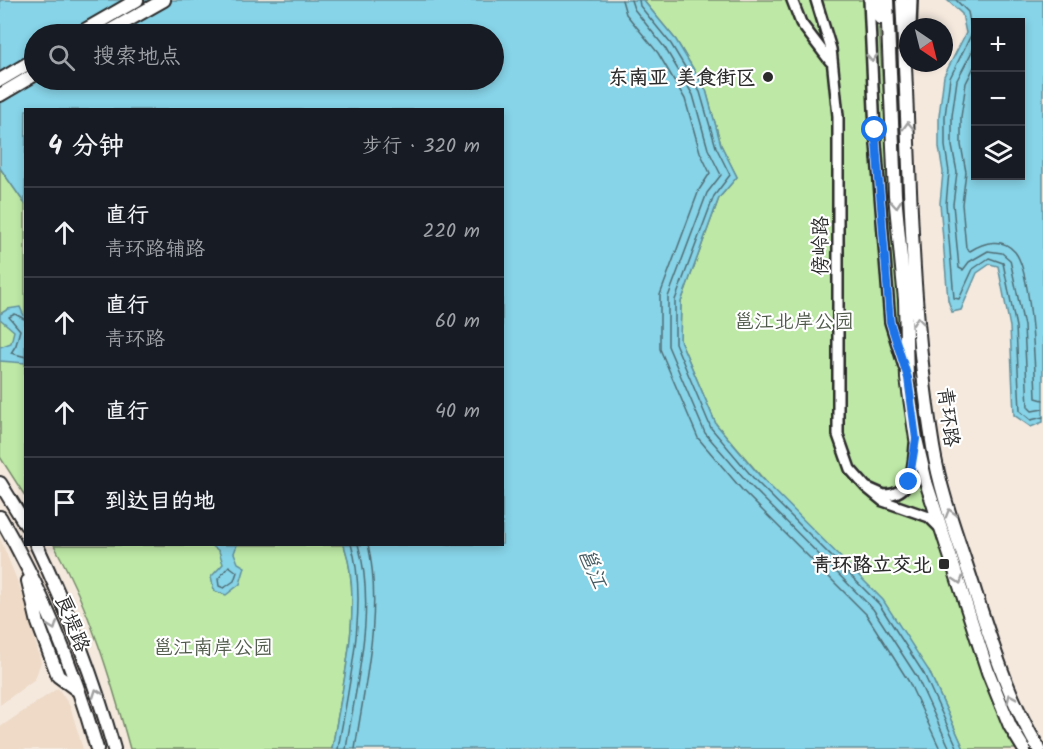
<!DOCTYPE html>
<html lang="zh">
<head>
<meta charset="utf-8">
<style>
	:root { --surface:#171b24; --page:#20242c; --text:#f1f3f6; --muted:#9ea1a6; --line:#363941 }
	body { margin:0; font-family:Kalam,"LXGW WenKai TC",sans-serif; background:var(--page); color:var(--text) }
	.controls { position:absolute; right:18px; top:18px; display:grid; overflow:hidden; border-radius:0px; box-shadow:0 3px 9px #0003 }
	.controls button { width:54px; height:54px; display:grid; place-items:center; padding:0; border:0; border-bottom:2px solid var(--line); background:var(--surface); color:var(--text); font:30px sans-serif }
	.compass { position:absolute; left:899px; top:18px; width:54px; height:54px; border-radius:50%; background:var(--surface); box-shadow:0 3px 9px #0003; rotate:145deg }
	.stop { position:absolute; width:18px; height:18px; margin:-14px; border:4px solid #1a73e8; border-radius:50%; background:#fff }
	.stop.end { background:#1a73e8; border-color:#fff; box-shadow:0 2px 6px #0008 }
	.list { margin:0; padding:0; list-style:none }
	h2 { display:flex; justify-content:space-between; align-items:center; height:78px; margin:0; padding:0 24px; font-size:26px }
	h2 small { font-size:20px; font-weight:400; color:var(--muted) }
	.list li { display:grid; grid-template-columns:39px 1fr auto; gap:18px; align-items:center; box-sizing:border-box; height:90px; padding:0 24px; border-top:2px solid var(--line) }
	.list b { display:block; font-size:22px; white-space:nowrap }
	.list p { margin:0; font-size:20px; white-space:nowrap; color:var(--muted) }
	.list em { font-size:20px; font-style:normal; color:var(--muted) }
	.icon { flex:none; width:33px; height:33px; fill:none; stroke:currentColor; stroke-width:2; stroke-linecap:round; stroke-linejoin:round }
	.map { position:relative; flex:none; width:1043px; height:749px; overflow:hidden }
	.search { position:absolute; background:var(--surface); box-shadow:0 3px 9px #0003; left:24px; top:24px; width:480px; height:66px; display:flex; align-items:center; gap:15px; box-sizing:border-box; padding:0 21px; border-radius:33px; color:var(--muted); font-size:22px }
	.panel { position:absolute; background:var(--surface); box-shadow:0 3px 9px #0003; left:24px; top:108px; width:480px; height:438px; border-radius:0px }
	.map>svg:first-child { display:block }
	.built { fill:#eedac7 }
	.green { fill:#bde8a5; stroke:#748a68; stroke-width:1.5 }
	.water { fill:#87d3e7; stroke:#62909c; stroke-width:1.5; fill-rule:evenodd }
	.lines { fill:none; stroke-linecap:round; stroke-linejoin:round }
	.shore { stroke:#506e76; stroke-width:1.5 }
	.minor-casing { stroke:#2b2b2b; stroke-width:14 }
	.major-casing { stroke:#2b2b2b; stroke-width:16 }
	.minor { stroke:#fff; stroke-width:9 }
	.major { stroke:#fff; stroke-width:12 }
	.oneway { stroke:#a0a0a0 }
	.route { stroke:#1a73e8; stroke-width:8 }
	.poi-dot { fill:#2b2b2b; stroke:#fff; stroke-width:2 }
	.labels { text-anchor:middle; stroke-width:4.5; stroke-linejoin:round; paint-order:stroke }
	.poi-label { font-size:20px; font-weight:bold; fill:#2b2b2b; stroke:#fff; text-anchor:end }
	.street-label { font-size:20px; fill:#2b2b2b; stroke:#fff }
	.park-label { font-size:20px; fill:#505a4a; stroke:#fff }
	.water-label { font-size:21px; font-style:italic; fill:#475d63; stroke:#fff }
</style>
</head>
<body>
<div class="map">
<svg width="1043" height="749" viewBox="0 0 1043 749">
	<rect width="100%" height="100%" fill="#f5e9de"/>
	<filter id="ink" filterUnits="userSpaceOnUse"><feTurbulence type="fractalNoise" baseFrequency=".0167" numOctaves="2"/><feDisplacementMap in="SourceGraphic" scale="12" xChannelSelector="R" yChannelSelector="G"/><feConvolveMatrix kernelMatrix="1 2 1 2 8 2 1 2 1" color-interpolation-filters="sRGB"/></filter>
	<g filter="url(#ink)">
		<path class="built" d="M 0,538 L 21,590 L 41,662 L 35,679 L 0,705 Z
			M 58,688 L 70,706 L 83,749 L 0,749 L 0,727 Z"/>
		<path class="green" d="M 643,0 L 877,0 L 884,104 L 893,145 L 916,439 L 988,672 L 1024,749 L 964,749 L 929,671 L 716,424 L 680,340 L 681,302 L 719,198 L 737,177 L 721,145 L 706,90 L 676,40 Z
			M 0,168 L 25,204 L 25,496 L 0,457 Z
			M 54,545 L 344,545 C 364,604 342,688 332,749 L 130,749 C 110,676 91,612 54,545 Z"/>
		<path class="water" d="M 0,0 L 643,0 L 676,40 L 706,90 L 721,145 L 737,177 L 719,198 L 681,302 L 680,340 L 716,424 L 760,476 L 883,600 L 929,671 L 964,749 L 332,749 C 342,688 364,604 344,545 L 502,544 L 502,110 L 26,110 L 25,204 L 0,168 ZM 34,34 L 494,34 L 494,80 L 34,80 Z
			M 947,0 L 1043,0 L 1043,422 L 1031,427 L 1014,415 L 1010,327 L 998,266 L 990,264 L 977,273 L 961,310 L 952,312 L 948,300 L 940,203 L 943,172 L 939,147 L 939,116 L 944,76 L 966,33 L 962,14 ZM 976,22 L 1020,22 L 1020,176 L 976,176 Z
			M 20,307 L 25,318 L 25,363 L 0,361 L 0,347 L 11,343 L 14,331 L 0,319 L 0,314 L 8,309 Z
			M 211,545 L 237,545 L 234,553 L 238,563 L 245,567 L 240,584 L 226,595 L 214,591 L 211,577 L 223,564 L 219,551 Z"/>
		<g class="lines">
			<path class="shore" d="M 622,0 L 626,14 L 658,53 L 685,99 L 700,152 L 710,173 L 699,190 L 660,295 L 660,349 L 698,438 L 743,491 L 866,614 L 909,682 L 940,749
				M 631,0 L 634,9 L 665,48 L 693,95 L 708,149 L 721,175 L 707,193 L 668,297 L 668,346 L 705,433 L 750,485 L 873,609 L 917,677 L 950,749
				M 639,0 L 640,6 L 671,44 L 700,92 L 716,147 L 730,175 L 714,196 L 675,300 L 675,343 L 711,428 L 755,480 L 879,604 L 924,674 L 958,749
				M 956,0 L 968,12 L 972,33 L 950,78 L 945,116 L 945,146 L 949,172 L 946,204 L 954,298 L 959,299 L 973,269 L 989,258 L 1003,263 L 1016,327 L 1020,411 L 1031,420 L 1043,417
				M 976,44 L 957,80 L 952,116 L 952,146 L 957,172 L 953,204 L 959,268 L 963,270 L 969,262 L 988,251 L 1002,253 L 1010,260 L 1024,326 L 1028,407 L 1032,411 L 1043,409
				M 976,63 L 966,83 L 961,117 L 961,145 L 966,172 L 962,204 L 966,248 L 970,251 C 984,242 1003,237 1015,252 C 1032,273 1035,368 1036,398 L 1043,400
				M 26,320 L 15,314 L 9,317 L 20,330 L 16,345 L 11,353 L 26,357
				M 229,566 L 237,572 L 234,581 L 224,588 L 219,586 L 218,579 Z
				M 338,749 C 348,690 369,602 351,544
				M 346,749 C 356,684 377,609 358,544
				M 355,749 C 365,682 383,611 368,544"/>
			<defs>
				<path id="minor" d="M 792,0 L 801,23 L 830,61
					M 816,0 L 831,49 L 838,116 L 838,435 L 850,469 L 866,487
					M 869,0 L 875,131 L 890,322 L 904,367
					M 911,27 L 912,0
					M 915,445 C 913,466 913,495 884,495 L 866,487 L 883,501 L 929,517 L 939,527"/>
				<path id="major" d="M 877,0 L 880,18
					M 887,0 L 895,195 L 905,300 L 907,378 L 916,439 L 926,482 L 988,672 L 1010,726 L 1024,749
					M 902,0 C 910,149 909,299 933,447 C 941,497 961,546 976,595 C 994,649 1009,700 1039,749
					M 78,34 L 137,0
					M 104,34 L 164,0
					M 0,80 L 34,60
					M 0,95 L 34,75
					M 0,483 L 26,525
					M 0,517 C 42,589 74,669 97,749
					M 36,544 C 68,611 94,678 114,749
					M 28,581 L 38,623 L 58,676 L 77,690"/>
			</defs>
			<use href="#minor" class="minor-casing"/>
			<use href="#major" class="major-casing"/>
			<use href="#minor" class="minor"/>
			<use href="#major" class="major"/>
		</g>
		<defs><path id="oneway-chevron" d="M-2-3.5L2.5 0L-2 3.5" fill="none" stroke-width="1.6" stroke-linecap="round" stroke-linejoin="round" transform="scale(1.5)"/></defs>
		<g class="oneway">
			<use href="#oneway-chevron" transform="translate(872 58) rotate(88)"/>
			<use href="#oneway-chevron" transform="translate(908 126) rotate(-92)"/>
			<use href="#oneway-chevron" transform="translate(896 204) rotate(85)"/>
			<use href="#oneway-chevron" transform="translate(918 321) rotate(-97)"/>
			<use href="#oneway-chevron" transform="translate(950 513) rotate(-106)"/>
			<use href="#oneway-chevron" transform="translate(959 580) rotate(72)"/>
			<use href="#oneway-chevron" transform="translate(53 626) rotate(69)"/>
			<use href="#oneway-chevron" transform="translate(97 693) rotate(-110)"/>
			<use href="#oneway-chevron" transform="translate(1011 698) rotate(-114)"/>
		</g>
	</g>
	<g class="lines" filter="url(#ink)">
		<path class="route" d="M 875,130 L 890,322 L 908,378 L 916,439 L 909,482"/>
	</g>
	<g class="poi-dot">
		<circle cx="768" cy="77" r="6"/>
		<rect x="938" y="558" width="12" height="12" rx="3"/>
	</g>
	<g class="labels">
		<g class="poi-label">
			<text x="756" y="84">东南亚 美食街区</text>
			<text x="932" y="571">青环路立交北</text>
		</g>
		<g class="street-label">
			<text transform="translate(820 246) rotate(-90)" y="7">傍岭路</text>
			<text transform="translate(949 417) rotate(83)" y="7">青环路</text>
			<text transform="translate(73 623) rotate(68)" y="7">良堤路</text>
		</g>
		<g class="park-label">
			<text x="794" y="328">邕江北岸公园</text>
			<text x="213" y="654">邕江南岸公园</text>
		</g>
		<g class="water-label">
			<text transform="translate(593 568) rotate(67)" y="7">邕江</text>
		</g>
	</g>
</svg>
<div class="controls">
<button>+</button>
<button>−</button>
<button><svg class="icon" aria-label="layers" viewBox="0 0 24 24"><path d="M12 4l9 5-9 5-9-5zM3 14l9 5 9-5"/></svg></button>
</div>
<svg class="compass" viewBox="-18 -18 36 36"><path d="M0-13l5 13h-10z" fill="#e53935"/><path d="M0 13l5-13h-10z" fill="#9ea1a6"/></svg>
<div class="stop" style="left:875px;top:130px"></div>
<div class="stop end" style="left:909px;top:482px"></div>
<div class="search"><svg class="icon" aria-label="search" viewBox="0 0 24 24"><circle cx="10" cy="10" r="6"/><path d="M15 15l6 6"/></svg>搜索地点</div>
<section class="panel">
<h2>4 分钟<small>步行 · 320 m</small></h2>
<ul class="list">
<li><svg class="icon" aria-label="ahead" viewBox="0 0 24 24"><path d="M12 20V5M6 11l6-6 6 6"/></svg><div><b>直行</b><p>青环路辅路</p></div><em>220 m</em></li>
<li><svg class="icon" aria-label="ahead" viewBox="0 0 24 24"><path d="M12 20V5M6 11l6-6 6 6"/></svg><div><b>直行</b><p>青环路</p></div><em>60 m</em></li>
<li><svg class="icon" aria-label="ahead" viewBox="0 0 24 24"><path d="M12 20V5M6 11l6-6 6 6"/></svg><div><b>直行</b></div><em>40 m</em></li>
<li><svg class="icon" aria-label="arrive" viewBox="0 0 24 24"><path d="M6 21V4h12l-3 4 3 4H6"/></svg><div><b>到达目的地</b></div></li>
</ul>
</section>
</div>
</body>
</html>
